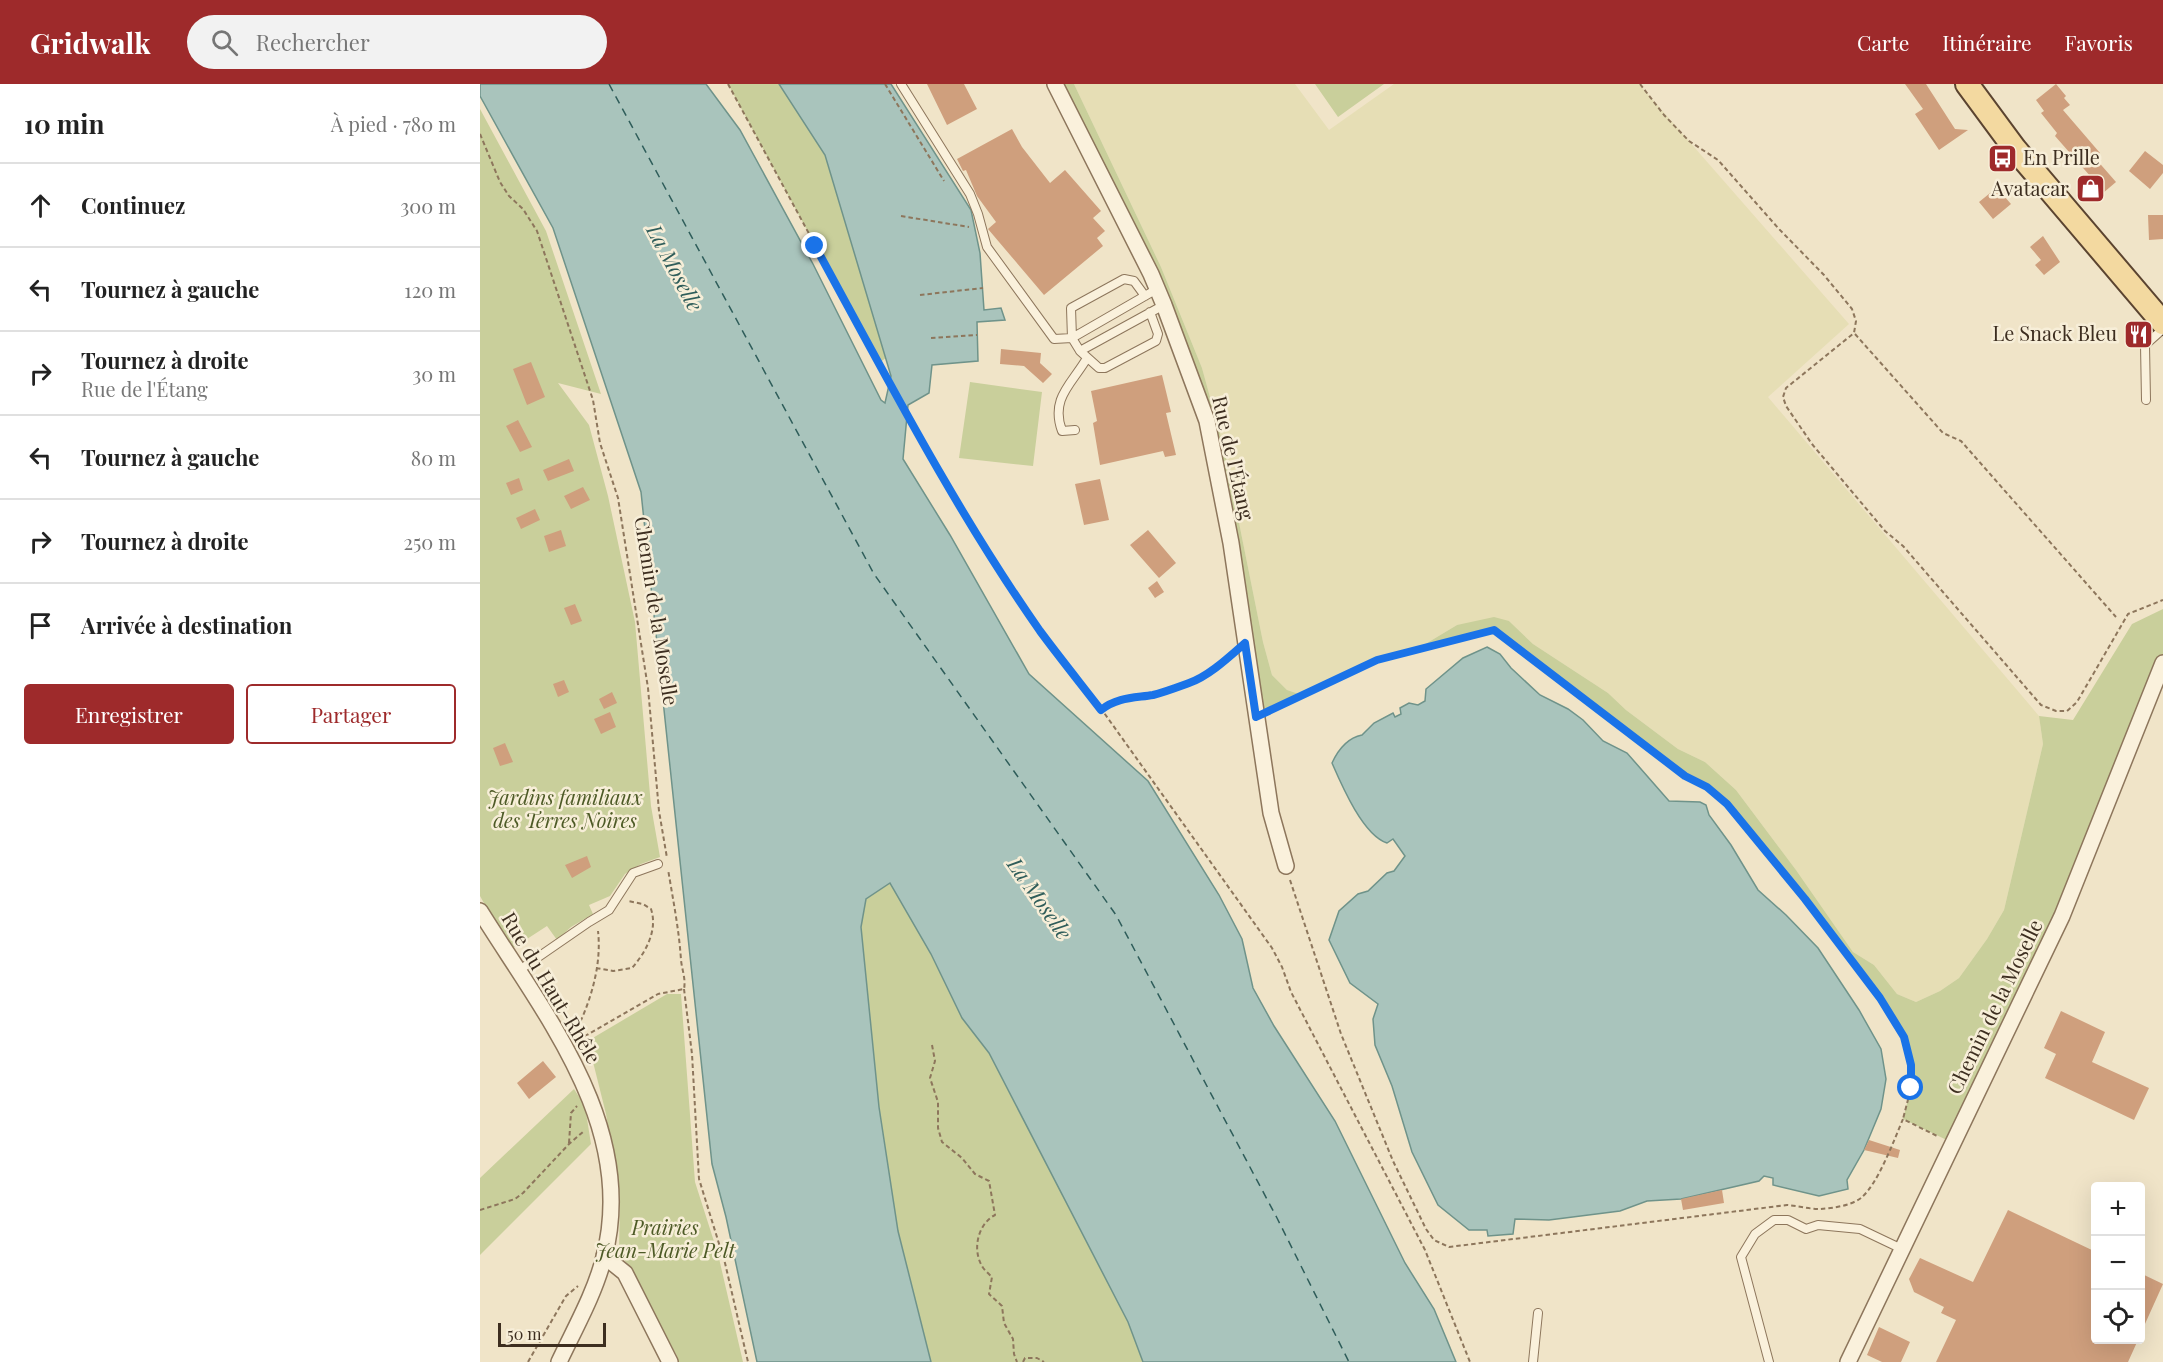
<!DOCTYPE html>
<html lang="fr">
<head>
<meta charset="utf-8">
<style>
	:root { --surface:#fff; --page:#f2f2f2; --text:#222; --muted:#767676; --line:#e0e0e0; --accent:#9e2a2b }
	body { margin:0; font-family:"Playfair Display",serif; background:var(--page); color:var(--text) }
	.controls { position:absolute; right:18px; bottom:18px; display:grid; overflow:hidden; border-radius:6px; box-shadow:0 6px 24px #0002 }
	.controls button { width:54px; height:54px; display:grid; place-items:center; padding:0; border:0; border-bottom:2px solid var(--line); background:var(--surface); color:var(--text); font:30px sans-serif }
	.scale { position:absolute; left:18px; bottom:15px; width:108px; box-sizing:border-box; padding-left:6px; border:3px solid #3d2e20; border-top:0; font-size:16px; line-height:21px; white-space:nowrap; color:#3d2e20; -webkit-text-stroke:4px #f7eed8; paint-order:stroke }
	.stop { position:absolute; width:18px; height:18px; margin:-14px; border:4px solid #1a73e8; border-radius:50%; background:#fff }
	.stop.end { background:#1a73e8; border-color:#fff; box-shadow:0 2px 6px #0008 }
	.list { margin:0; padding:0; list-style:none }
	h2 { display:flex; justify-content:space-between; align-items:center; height:78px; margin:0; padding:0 24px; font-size:26px }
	h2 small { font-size:20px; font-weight:400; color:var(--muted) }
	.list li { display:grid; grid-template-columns:39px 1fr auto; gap:18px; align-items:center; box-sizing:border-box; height:84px; padding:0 24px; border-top:2px solid var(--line) }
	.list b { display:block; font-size:22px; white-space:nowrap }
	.list p { margin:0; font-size:20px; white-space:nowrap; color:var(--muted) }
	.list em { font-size:20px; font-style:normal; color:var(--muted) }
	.actions { display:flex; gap:12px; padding:18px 24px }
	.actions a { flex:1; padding:14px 0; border:2px solid var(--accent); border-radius:6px; text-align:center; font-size:21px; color:var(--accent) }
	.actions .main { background:var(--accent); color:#fff }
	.icon { flex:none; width:33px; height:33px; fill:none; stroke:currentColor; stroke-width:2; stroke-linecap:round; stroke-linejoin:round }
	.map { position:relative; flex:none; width:1683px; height:1278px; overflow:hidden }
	header { display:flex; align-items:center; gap:36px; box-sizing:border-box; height:84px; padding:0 30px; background:var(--accent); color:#fff }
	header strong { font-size:28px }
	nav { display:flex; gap:33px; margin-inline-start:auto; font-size:21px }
	.search { width:420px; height:54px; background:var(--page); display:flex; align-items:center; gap:15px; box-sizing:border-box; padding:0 21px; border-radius:33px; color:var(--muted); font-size:22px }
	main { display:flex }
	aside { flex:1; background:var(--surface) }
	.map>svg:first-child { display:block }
	.farmland { fill:#e6deb5 }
	.green { fill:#c9cf9b }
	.water { fill:#a9c4bc; stroke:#6f938a; stroke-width:1.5 }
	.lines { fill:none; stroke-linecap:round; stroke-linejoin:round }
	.ferry { stroke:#2f5d5a; stroke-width:1.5; stroke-dasharray:8 6; stroke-linecap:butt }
	.building { fill:#cf9f7d }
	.lane-casing { stroke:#8d765c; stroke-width:10 }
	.street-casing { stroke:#8d765c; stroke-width:18 }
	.primary-casing { stroke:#5b4430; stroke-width:26 }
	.path { stroke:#8d765c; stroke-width:2; stroke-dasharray:4.5 3; stroke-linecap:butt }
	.lane { stroke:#faf1dc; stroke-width:8 }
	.street { stroke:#faf1dc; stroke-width:15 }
	.primary { stroke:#f3d9a0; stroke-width:22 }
	.route { stroke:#1a73e8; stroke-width:8 }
	.labels { text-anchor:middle; stroke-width:5; stroke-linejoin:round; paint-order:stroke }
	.poi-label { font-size:20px; fill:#3d2e20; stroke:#f7eed8; text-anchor:end }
	.street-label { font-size:20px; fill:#3d2e20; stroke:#f7eed8 }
	.park-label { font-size:20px; font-style:italic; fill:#4d5a26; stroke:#f7eed8 }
	.water-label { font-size:21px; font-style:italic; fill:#2f5d5a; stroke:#f7eed8 }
</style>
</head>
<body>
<header>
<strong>Gridwalk</strong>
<div class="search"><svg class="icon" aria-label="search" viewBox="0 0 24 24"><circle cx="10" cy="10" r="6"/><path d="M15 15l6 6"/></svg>Rechercher</div>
<nav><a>Carte</a><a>Itinéraire</a><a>Favoris</a></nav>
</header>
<main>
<aside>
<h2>10 min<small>À pied · 780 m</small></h2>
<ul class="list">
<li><svg class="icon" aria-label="ahead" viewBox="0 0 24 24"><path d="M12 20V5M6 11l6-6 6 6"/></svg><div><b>Continuez</b></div><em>300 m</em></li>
<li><svg class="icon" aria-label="left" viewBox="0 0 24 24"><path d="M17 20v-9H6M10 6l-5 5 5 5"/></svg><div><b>Tournez à gauche</b></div><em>120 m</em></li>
<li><svg class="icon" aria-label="right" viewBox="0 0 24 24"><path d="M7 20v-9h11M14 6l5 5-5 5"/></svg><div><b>Tournez à droite</b><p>Rue de l'Étang</p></div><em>30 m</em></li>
<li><svg class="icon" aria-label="left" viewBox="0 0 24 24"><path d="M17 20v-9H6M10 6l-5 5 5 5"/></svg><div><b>Tournez à gauche</b></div><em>80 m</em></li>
<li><svg class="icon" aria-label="right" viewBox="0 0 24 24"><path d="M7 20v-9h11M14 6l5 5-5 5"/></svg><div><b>Tournez à droite</b></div><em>250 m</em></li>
<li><svg class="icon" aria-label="arrive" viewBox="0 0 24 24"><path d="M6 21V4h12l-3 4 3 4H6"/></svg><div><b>Arrivée à destination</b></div></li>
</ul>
<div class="actions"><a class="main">Enregistrer</a><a>Partager</a></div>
</aside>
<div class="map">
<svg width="1683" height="1278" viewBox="0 0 1683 1278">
	<rect width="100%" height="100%" fill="#f0e4c8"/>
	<path class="farmland" d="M 594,0 L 815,0 L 849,46 L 914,0 L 1159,0 L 1369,240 L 1288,313 L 1559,632 L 1563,660 L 1524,826 L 1507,855 L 1479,894 L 1460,907 L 1436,918 L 1417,910 L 1394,881 L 1373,868 L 1316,786 L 1256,706 L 1225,678 L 1198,665 L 1146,626 L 1128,609 L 1053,560 L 1029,537 L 977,541 L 937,565 L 897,576 L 822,611 L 807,606 L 792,591 L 783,558 L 744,364 L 722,284 L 681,183 Z"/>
	<path class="green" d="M 248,0 L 337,0 L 410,271 L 399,279 Z
		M 575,0 L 594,0 L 681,183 L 722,284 L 744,364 L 783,558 L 792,591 L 807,606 L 822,611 L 776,633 L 727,337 L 684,221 Z
		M 835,0 L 904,0 L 858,33 Z
		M 0,25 L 66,147 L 121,310 L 78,299 L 109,341 L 128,412 L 155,538 L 171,722 L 180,773 L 161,780 L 145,790 L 130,812 L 109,821 L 113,830 L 91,843 L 77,856 L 67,842 L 30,866 L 0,812 Z
		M 490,298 L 562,308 L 553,382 L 479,374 Z
		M 1683,525 L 1683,579 L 1582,832 L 1473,1059 L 1423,1035 L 1431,1004 L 1431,981 L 1424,953 L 1400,914 L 1325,815 L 1247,720 L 1227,703 L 1205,692 L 1014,546 L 937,565 L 977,541 L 1014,533 L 1029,537 L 1053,560 L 1128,609 L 1146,626 L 1198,665 L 1225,678 L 1256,706 L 1316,786 L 1373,868 L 1394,881 L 1417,910 L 1436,918 L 1460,907 L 1479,894 L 1507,855 L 1524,826 L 1563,660 L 1559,632 L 1593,636 L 1652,540 Z
		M 410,799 L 451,870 L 482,934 L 509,969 L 648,1238 L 663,1278 L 451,1278 L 418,1147 L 399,1023 L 381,843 L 386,815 Z
		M 187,910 L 201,910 L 215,1098 L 238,1170 L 263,1278 L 198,1278 L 197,1272 L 139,1166 L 140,1114 L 126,1030 L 112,974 L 106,958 Z
		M 94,1005 L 105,1022 L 111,1060 L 0,1171 L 0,1094 Z"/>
	<path class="water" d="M 0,0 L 226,0 L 260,46 L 333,180 L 401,316 L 405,319 L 411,292 L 345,71 L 299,0 L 411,0 L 491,126 L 500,169 L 504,226 L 521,224 L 525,236 L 497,238 L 498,277 L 452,281 L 449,309 L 428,321 L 423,375 L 470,451 L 549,590 L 668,697 L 739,811 L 762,855 L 773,904 L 794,942 L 855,1037 L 925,1179 L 954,1225 L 976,1278 L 663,1278 L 648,1238 L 509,969 L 482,934 L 451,870 L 410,799 L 386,815 L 381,843 L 399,1023 L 418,1147 L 451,1278 L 277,1278 L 246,1133 L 232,1080 L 161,408 L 73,144 L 0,12 Z
		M 1007,563 L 1020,570 L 1031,584 L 1060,611 L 1088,625 L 1103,636 L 1123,657 L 1147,669 L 1189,717 L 1220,718 L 1226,721 L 1229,731 L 1251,761 L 1278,806 L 1306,831 L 1338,864 L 1379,926 L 1401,965 L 1406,995 L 1401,1025 L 1384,1066 L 1367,1096 L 1368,1105 L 1339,1112 L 1293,1101 L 1293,1094 L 1284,1092 L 1279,1097 L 1201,1115 L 1167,1117 L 1140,1127 L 1069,1136 L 1035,1135 L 1033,1150 L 1008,1152 L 1007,1146 L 989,1146 L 958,1121 L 932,1068 L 912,1002 L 895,961 L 893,935 L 898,920 L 870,899 L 849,856 L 859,827 L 878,810 L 888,807 L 907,789 L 914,787 L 925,772 L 913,755 L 907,759 C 883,751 862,702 852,679 C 858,666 867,654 882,651 L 894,639 L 913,629 L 915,633 L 921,630 L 920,624 L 929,619 L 938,621 L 945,617 L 946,605 L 983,574 Z"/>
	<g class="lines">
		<path class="ferry" d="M 129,0 L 394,490 L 636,831 L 797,1134 L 869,1278"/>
	</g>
	<path class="building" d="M 447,0 L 484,0 L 497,25 L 467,41 Z
		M 1425,0 L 1446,0 L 1475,45 L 1488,46 L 1459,66 L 1435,30 L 1443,25 Z
		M 1576,0 L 1586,12 L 1584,14 L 1590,21 L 1583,26 L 1620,69 L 1615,74 L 1636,98 L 1616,115 L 1603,100 L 1611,93 L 1575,52 L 1577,49 L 1561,29 L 1564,27 L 1556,16 Z
		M 532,45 L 542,63 L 570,99 L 585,86 L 621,127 L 613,134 L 625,147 L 617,154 L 623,162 L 564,211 L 508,145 L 516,138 L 497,112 L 486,86 L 483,87 L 477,75 Z
		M 1665,67 L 1683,81 L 1683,89 L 1670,105 L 1649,87 Z
		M 1520,101 L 1527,110 L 1524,112 L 1531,120 L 1513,135 L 1499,118 Z
		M 1668,131 L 1683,131 L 1683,155 L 1669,156 Z
		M 1563,152 L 1580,178 L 1564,191 L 1555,181 L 1561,176 L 1550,163 Z
		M 521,265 L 561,269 L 560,279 L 572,290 L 563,299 L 544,282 L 520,280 Z
		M 51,278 L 65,313 L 47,321 L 33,285 Z
		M 682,291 L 691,328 L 686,329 L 696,371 L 685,373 L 683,367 L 620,381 L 613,339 L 617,337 L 611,307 Z
		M 38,336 L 52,363 L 40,368 L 26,342 Z
		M 89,375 L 94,387 L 68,397 L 63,386 Z
		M 39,394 L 43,406 L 31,411 L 26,399 Z
		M 620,395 L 629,436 L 604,441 L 595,400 Z
		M 103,403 L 110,416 L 91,425 L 84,412 Z
		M 55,425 L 60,436 L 41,445 L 36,434 Z
		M 81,446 L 86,462 L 69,468 L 64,452 Z
		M 668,446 L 696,479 L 679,494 L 650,461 Z
		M 677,497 L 684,508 L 675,514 L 668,504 Z
		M 95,520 L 102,537 L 91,541 L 84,524 Z
		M 84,596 L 89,608 L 78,613 L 73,600 Z
		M 132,608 L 137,619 L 124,625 L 119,615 Z
		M 130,628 L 136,643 L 121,650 L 114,635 Z
		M 25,659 L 33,678 L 20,682 L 13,664 Z
		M 107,772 L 111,783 L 92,794 L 85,781 Z
		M 1581,927 L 1625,948 L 1612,978 L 1669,1004 L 1654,1036 L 1565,994 L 1576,970 L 1564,964 Z
		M 63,977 L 76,993 L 49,1015 L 37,999 Z
		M 1389,1056 L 1420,1066 L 1418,1074 L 1384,1066 Z
		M 1242,1106 L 1244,1119 L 1203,1126 L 1201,1115 Z
		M 1528,1126 L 1616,1168 L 1616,1256 L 1658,1256 L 1648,1278 L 1456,1278 L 1476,1236 L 1461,1229 L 1464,1223 L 1434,1208 L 1429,1195 L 1440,1174 L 1493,1198 Z
		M 1660,1189 L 1683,1200 L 1660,1251 Z
		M 1399,1243 L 1430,1258 L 1421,1278 L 1402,1278 L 1387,1271 Z"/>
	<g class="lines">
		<defs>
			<path id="lane" d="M 421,0 L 490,110 L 498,130 L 507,163 L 574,255 L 592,254 L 600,267 L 684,221
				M 665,212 L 654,197 L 644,195 L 591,224 L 592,254 L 677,205
				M 600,267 L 619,284 L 625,284 L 676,257 L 678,250 L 670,228
				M 1666,316 L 1665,261 L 1683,245
				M 595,346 L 582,347 C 570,314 592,300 607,274
				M 38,887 L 109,838 L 129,826 L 153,789 L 178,780
				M 1053,1278 L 1058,1229
				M 1289,1278 L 1261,1173 L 1275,1150 L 1294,1136 L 1308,1136 L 1326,1145 L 1338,1141 L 1380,1145 L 1422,1165"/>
			<path id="street" d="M 575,0 L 671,190 L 684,221 L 727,337 L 751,459 L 791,729 L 806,782
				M 0,827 C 64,930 158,1043 124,1173 C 115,1209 95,1244 79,1278
				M 124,1172 L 145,1189 L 190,1278
				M 1368,1278 L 1582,832 L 1683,579"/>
			<path id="primary" d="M 1487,0 L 1535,65 L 1683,239"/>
		</defs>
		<use href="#lane" class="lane-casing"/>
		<use href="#street" class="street-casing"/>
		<use href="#primary" class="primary-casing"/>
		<path class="path" d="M 248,0 L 399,279 L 496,449 L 560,546 L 622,626 L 792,864 L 802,883 L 811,908 L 945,1166 L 990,1278
			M 405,0 L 464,97
			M 1160,0 L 1184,31 L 1209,57 L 1238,76 L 1299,145 L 1344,191 L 1372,225 L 1376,237 L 1374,249 L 1306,304 L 1303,313 L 1306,322 L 1332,360 L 1405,447 L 1423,462 L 1561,621 L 1576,627 L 1587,627 L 1597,618 L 1648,530 L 1683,516
			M 0,50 L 20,98 L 29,112 L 43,125 L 57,147 L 113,316 L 120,359 L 138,414 L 168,604 L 179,727 L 187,774
			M 421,132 L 489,143
			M 440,211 L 503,204
			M 1375,250 L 1463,349 L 1481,357 L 1636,533
			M 451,254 L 497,251
			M 622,626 C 637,613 656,615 675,610 C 705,603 730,588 754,569
			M 791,626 L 897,576 L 1014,546 L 1019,549 L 1205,692 L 1227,703 L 1247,720 L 1325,815 L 1400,914 L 1424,953 L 1431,981 L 1431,1004 L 1423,1035
			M 810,796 L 861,950 L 913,1077 L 946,1145 L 954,1156 L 969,1163 L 1307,1121 C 1318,1122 1329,1125 1340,1125 C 1353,1124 1370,1122 1381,1114 C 1398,1100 1414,1056 1423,1035 L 1459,1053
			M 116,884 L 133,887 L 152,884 C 166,868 178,846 171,825 L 163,820 L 148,817
			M 204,905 L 212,970 L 219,1095 L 245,1179 L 268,1278
			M 94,951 C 110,920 122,882 118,847
			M 98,956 L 178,910 L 204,905 C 206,895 202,886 201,876 C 199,845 193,816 188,785
			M 452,961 L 455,977 L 450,994 L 458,1018 L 458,1044 L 462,1058 L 482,1074 L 495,1090 L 509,1097 L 515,1131 C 498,1140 492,1165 502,1182 C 504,1186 509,1190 512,1193 L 509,1210 L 522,1222 L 524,1239 L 533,1255 L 534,1270 L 537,1278
			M 89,1059 L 91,1029 L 97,1022
			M 0,1126 L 35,1115 L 43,1109 L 89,1060 L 104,1047
			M 48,1278 L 86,1212 L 98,1202
			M 543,1278 L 545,1274 L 557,1274 L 564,1278"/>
		<use href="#lane" class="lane"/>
		<use href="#street" class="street"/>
		<use href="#primary" class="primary"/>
	</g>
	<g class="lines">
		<path class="route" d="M 335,162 C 406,292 475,426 560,547 C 580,574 601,600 621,626 C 637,613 655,614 673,611 C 685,608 698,603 709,599 C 729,592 749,573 765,559 L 776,633 L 897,576 L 1014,546 L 1205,692 L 1227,703 L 1247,720 L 1325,815 L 1400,914 L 1424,953 L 1431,981 L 1431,1004"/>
	</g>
	<defs>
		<symbol id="bus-square" viewBox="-11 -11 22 22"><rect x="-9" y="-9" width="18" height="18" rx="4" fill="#9e2a2b" stroke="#f7eed8"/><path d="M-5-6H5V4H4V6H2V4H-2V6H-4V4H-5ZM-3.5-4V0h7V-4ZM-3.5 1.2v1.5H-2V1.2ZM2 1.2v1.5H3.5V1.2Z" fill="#fff"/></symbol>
		<symbol id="shop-square" viewBox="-11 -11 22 22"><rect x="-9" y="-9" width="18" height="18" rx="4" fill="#9e2a2b" stroke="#f7eed8"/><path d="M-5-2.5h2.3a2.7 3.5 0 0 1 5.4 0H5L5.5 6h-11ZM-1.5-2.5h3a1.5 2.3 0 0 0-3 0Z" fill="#fff"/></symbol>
		<symbol id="restaurant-square" viewBox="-11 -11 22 22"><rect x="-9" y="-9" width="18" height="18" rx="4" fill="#9e2a2b" stroke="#f7eed8"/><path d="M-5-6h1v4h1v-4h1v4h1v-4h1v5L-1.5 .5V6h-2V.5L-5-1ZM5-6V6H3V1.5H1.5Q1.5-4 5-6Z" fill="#fff"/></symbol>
	</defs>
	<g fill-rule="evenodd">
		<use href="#bus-square" x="1506" y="58" width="33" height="33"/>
		<use href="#shop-square" x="1594" y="88" width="33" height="33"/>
		<use href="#restaurant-square" x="1642" y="234" width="33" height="33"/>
	</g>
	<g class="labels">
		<g class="poi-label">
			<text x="1543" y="81" text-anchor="start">En Prille</text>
			<text x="1589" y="112">Avatacar</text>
			<text x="1637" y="257">Le Snack Bleu</text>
		</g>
		<g class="street-label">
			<text transform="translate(753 374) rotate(77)" y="7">Rue de l'Étang</text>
			<text transform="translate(176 527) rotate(81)" y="7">Chemin de la Moselle</text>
			<text transform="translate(71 904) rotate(59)" y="7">Rue du Haut-Rhêle</text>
			<text transform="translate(1515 923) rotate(-64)" y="7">Chemin de la Moselle</text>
		</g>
		<g class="park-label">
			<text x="85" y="721">Jardins familiaux<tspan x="85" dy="23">des Terres Noires</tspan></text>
			<text x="185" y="1151">Prairies<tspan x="185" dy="23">Jean-Marie Pelt</tspan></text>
		</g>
		<g class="water-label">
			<text transform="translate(194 184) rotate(62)" y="7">La Moselle</text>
			<text transform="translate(559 815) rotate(55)" y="7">La Moselle</text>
		</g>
	</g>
</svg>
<div class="controls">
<button>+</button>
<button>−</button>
<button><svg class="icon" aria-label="locate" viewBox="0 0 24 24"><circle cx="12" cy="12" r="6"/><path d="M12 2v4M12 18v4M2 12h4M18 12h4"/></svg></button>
</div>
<div class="scale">50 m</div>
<div class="stop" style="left:1431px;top:1004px"></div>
<div class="stop end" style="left:335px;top:162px"></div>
</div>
</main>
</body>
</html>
